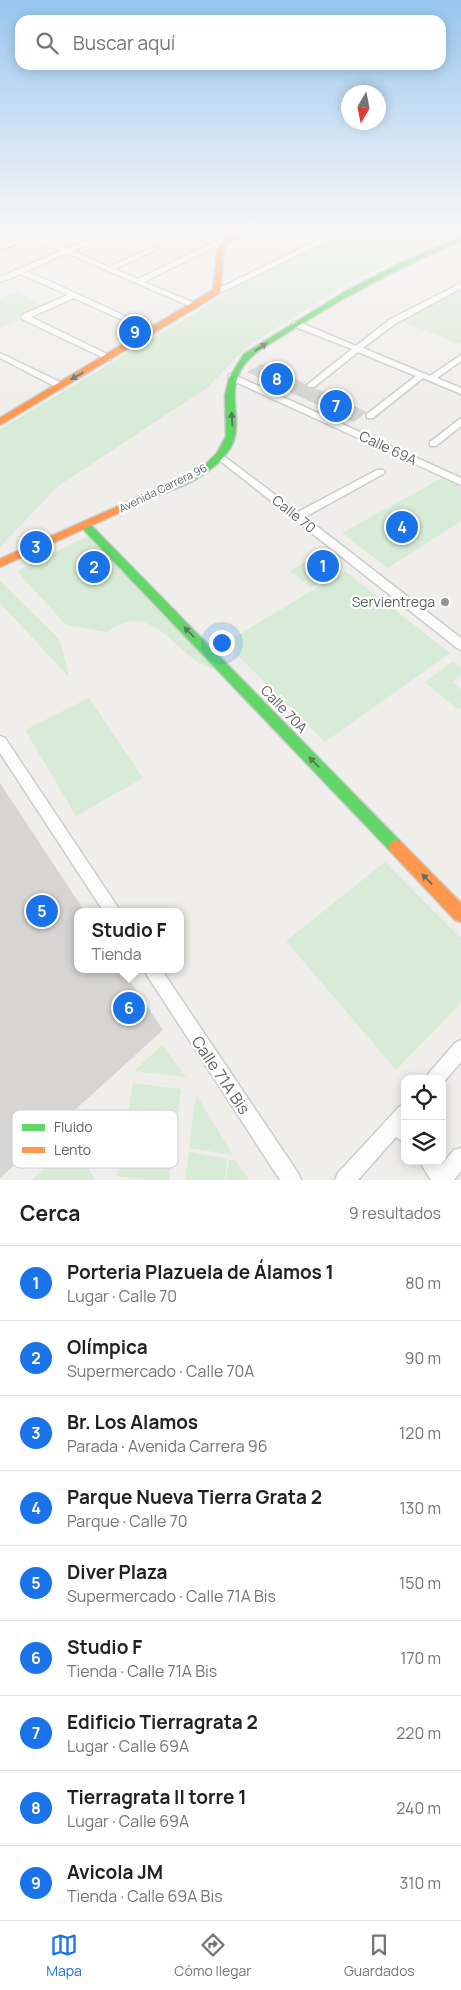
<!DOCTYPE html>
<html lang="es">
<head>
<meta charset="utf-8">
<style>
	:root { --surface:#fff; --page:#f6f6f6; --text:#202124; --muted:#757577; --line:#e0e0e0; --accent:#1a73e8 }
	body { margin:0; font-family:Manrope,sans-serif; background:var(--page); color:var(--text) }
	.controls { position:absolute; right:15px; bottom:15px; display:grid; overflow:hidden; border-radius:10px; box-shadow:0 2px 12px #0003 }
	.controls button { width:45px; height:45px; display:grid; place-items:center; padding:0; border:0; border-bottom:1px solid var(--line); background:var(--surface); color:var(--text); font:25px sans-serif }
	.compass { position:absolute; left:341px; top:85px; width:45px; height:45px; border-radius:50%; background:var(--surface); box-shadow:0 2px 12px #0003; rotate:190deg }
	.you { position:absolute; left:221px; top:642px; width:18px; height:18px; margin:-12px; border:4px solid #fff; border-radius:50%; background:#1a73e8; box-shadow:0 0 0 8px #1a73e833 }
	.badge { display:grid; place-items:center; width:32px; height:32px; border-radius:50%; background:var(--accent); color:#fff; font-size:16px; font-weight:700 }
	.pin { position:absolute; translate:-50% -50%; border:2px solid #fff; box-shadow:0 1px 5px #0006 }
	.popup { position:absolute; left:74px; top:908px; width:110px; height:65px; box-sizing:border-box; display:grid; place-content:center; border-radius:10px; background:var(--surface); filter:drop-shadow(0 1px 4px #0005); font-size:16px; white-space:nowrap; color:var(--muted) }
	.popup b { font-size:19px; color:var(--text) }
	.popup::after { content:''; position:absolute; left:50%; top:100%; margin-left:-10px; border:10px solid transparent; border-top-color:var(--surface) }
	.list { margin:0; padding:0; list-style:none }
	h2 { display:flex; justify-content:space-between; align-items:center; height:65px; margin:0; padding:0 20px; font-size:21px }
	h2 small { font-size:16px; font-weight:400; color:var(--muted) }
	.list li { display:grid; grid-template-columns:32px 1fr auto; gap:15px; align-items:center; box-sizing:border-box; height:75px; padding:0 20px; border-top:1px solid var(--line) }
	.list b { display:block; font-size:19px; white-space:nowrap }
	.list p { margin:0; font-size:16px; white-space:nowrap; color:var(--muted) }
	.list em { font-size:16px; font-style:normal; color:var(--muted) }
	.icon { flex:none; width:28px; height:28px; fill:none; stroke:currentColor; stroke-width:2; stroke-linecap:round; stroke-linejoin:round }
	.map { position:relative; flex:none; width:461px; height:1180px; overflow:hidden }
	.search { position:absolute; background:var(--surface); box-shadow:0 2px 12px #0003; left:15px; right:15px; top:15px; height:55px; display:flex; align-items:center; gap:12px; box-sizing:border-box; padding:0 18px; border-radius:15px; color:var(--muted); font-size:19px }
	.sheet { height:740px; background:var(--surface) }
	nav { display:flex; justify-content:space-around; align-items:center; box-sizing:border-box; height:70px; border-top:1px solid var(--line); background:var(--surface); font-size:14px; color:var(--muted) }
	nav a { display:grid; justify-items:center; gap:2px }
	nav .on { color:var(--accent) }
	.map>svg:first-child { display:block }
	.green { fill:#d8ebd6 }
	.building { fill:#d6d5d3 }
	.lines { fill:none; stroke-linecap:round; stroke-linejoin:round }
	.street-casing { stroke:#cbcccc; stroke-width:3 }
	.fast-casing { stroke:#cacacb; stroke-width:3 }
	.slow-casing { stroke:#cacacb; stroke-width:3 }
	.street { fill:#fdfcfc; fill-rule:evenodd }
	.fast { fill:#63d668; fill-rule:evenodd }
	.slow { fill:#ff974d; fill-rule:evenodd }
	.oneway { fill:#607468 }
	.poi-dot { fill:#919496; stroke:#fff; stroke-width:2 }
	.labels { text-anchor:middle; stroke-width:4.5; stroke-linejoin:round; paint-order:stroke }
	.far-street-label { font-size:11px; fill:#5f6368; stroke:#fff }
	.street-label { font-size:14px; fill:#5f6368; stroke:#fff }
	.poi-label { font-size:14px; fill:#5f6368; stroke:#fff; text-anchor:end }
	.near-street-label { font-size:16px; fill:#5f6368; stroke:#fff }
	.key { fill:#fff; stroke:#cfd0d2; stroke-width:1 }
	.key-label { font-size:14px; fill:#5f6368 }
</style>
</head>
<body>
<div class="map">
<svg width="461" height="1180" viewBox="0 0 461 1180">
	<rect width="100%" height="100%" fill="#efeeea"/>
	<path class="green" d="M 350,231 L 461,232 L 346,284 L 248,346 L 207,388 L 58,486 L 0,547 L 0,429 L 197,312 L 238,285 Z
		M 461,287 L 461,342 L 458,344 L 402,321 Z
		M 17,292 L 47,308 L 0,328 L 0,299 Z
		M 442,478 L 461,487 L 461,521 L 388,568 L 342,533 Z
		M 92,534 L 221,672 C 214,669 206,667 199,663 C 168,643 149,602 107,632 L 66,625 L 17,571 Z
		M 305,562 L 326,579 L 311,588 L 290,571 Z
		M 345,571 L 450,653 L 325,742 L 225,643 Z
		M 0,581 L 60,640 L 69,677 L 0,603 Z
		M 453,661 L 461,667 L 461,675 L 452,682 L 461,689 L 461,708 L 458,710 L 425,682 Z
		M 89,698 L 143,778 L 76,816 L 25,730 Z
		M 385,862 L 461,938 L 461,1003 L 396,1070 L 286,941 Z
		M 162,1045 L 186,1077 L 134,1071 Z
		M 133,1083 L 181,1089 L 169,1180 L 147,1180 L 117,1176 Z
		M 196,1094 L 233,1155 L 189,1148 Z
		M 75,1143 L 95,1180 L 31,1180 Z
		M 189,1152 L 227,1159 L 225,1180 L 185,1180 Z
		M 229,1160 L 235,1160 L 249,1180 L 226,1180 Z"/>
	<path class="building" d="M 261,364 L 306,384 L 308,389 L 315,388 L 367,412 L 354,422 L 247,372 Z
		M 320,554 L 341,570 L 326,579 L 305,562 Z
		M 0,783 L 85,912 L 78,912 L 78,969 L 122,969 L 163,1030 L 0,1178 Z"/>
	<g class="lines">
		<defs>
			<path id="street" d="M 18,231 L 27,231 L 67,249 L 107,231 L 116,231 L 73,251 L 109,267 L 153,247 L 157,247 L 157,249 L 115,269 L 138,279 L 204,247 L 213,245 L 179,231 L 189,231 L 224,246 L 208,250 L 144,282 L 197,304 L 198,306 L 194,308 L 67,253 L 27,271 L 158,331 L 151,333 L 74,298 L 31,317 L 111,356 L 111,360 L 108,360 L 22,319 L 22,315 L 68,295 L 21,274 L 0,282 L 0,277 L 61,251 L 32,238 L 0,250 L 0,246 L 26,236 Z
				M 337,231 L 346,231 L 220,293 L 213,291 Z
				M 461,283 L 461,288 L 395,324 L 363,348 L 430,376 L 461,355 L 461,361 L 437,378 L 461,388 L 461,394 L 423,378 L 373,418 L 367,418 L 367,414 L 416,376 L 358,352 L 314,387 L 308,387 L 307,385 L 352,349 L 293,326 L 293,322 L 299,322 L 356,346 L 389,320 Z
				M 0,353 L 64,384 L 65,386 L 61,389 L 58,388 L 0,358 Z
				M 232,374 L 461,478 L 461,485 L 229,379 L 229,375 Z
				M 461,418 L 461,426 L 436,446 L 430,446 L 430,442 Z
				M 221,454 L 298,512 L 377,470 L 383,470 L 385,472 L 383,474 L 305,517 L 461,638 L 461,650 L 457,648 L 218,459 L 218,455 Z
				M 0,736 L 5,738 L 121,912 L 104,912 L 0,753 Z
				M 143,969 L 161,969 L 298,1173 L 301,1180 L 280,1180 Z
				M 461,1040 L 461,1062 L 442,1084 L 442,1079 L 426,1079 L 429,1073 L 455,1043 Z
				M 405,1104 L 405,1143 L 396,1137 L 358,1180 L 335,1180 L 338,1173 L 399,1107 Z
				M 461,1148 L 461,1171 L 454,1180 L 431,1180 L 419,1161 L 440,1161 L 442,1164 L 454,1150 Z"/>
			<path id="fast" d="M 461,237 L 461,241 C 401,266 345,296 290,331 C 277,340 260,348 249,359 C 221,388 245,418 232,445 C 227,454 220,462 212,468 C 194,484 167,491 145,501 L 137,501 L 136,499 L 137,497 L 191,474 L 205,465 L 217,453 L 226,436 L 225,395 L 229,378 L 244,354 L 348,290 L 402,262 Z
				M 85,521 L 89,523 L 401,842 L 403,847 L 401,852 L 396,854 L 391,852 L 81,527 L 80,525 L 81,523 Z"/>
			<path id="slow" d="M 238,231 L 246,231 L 224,247 L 220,293 L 0,425 L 0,418 L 213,290 L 218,246 Z
				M 141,496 L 145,497 L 146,499 L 145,501 L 0,567 L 0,559 Z
				M 396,840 L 401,842 L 461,903 L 461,922 L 455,920 L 391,852 L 389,847 L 391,842 Z"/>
		</defs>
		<use href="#street" class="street-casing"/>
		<use href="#fast" class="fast-casing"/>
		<use href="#slow" class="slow-casing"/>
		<use href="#street" class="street"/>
		<use href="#fast" class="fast"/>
		<use href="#slow" class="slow"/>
	</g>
	<defs><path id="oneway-solid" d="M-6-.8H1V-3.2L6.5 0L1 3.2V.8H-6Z" transform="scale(1.25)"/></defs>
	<g class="oneway">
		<use href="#oneway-solid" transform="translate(261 347) rotate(-34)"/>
		<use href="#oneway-solid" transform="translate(77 376) rotate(150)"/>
		<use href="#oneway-solid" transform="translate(232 419) rotate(-94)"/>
		<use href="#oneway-solid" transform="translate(189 632) rotate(-134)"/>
		<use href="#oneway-solid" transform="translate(314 762) rotate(-134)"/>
		<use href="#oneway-solid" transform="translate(427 879) rotate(-134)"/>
	</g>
	<linearGradient id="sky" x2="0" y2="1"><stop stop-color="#97c6ef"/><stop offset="0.58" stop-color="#f8f7f6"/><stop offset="1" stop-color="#f8f7f6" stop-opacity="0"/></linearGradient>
	<rect width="461" height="396" fill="url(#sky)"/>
	<circle class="poi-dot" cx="445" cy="602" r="5"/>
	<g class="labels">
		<g class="far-street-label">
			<text transform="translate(163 488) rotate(-26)" y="4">Avenida Carrera 96</text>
		</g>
		<g class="street-label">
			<text transform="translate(388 448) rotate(25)" y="5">Calle 69A</text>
			<text transform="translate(294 514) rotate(39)" y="5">Calle 70</text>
			<text transform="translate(284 709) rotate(46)" y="5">Calle 70A</text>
		</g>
		<g class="poi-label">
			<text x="435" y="607">Servientrega</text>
		</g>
		<g class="near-street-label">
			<text transform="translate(221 1075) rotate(56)" y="6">Calle 71A Bis</text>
		</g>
	</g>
	<rect x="12" y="1110" width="166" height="58" rx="8" class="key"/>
	<rect x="22" y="1124" width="23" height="7" fill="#63d668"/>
	<rect x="22" y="1147" width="23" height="6" fill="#ff974d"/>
	<g class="key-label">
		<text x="54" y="1132">Fluido</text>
		<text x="54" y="1155">Lento</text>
	</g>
</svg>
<div class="controls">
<button><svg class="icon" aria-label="locate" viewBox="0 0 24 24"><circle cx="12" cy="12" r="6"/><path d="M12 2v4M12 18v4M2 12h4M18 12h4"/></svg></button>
<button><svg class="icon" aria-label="layers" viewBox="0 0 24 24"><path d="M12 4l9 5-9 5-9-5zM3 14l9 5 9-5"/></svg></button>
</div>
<svg class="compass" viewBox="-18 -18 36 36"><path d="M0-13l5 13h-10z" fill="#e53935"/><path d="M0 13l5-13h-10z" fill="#757577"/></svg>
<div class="you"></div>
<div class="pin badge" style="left:323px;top:566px">1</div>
<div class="pin badge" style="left:94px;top:567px">2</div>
<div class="pin badge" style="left:36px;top:547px">3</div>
<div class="pin badge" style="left:402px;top:527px">4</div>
<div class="pin badge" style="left:42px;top:911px">5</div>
<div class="pin badge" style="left:129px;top:1008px">6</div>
<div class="popup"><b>Studio F</b>Tienda</div>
<div class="pin badge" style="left:336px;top:406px">7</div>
<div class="pin badge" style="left:277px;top:379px">8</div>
<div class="pin badge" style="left:135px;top:332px">9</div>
<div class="search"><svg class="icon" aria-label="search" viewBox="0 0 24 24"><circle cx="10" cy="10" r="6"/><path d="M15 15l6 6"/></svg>Buscar aquí</div>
</div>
<section class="sheet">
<h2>Cerca<small>9 resultados</small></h2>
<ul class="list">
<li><span class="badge">1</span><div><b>Porteria Plazuela de Álamos 1</b><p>Lugar · Calle 70</p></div><em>80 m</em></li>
<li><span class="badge">2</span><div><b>Olímpica</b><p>Supermercado · Calle 70A</p></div><em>90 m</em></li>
<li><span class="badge">3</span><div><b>Br. Los Alamos</b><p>Parada · Avenida Carrera 96</p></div><em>120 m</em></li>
<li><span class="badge">4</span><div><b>Parque Nueva Tierra Grata 2</b><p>Parque · Calle 70</p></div><em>130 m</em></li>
<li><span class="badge">5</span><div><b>Diver Plaza</b><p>Supermercado · Calle 71A Bis</p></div><em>150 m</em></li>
<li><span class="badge">6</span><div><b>Studio F</b><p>Tienda · Calle 71A Bis</p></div><em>170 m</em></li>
<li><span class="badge">7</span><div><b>Edificio Tierragrata 2</b><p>Lugar · Calle 69A</p></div><em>220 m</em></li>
<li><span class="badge">8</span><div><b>Tierragrata II torre 1</b><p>Lugar · Calle 69A</p></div><em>240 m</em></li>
<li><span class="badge">9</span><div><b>Avicola JM</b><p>Tienda · Calle 69A Bis</p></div><em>310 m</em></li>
</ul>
</section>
<nav>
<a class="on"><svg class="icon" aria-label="map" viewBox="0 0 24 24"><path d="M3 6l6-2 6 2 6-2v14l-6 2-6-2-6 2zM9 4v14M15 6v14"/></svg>Mapa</a>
<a><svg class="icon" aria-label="directions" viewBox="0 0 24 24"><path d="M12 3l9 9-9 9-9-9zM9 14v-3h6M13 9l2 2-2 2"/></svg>Cómo llegar</a>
<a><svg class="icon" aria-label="saved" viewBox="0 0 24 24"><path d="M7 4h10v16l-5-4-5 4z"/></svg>Guardados</a>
</nav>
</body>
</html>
